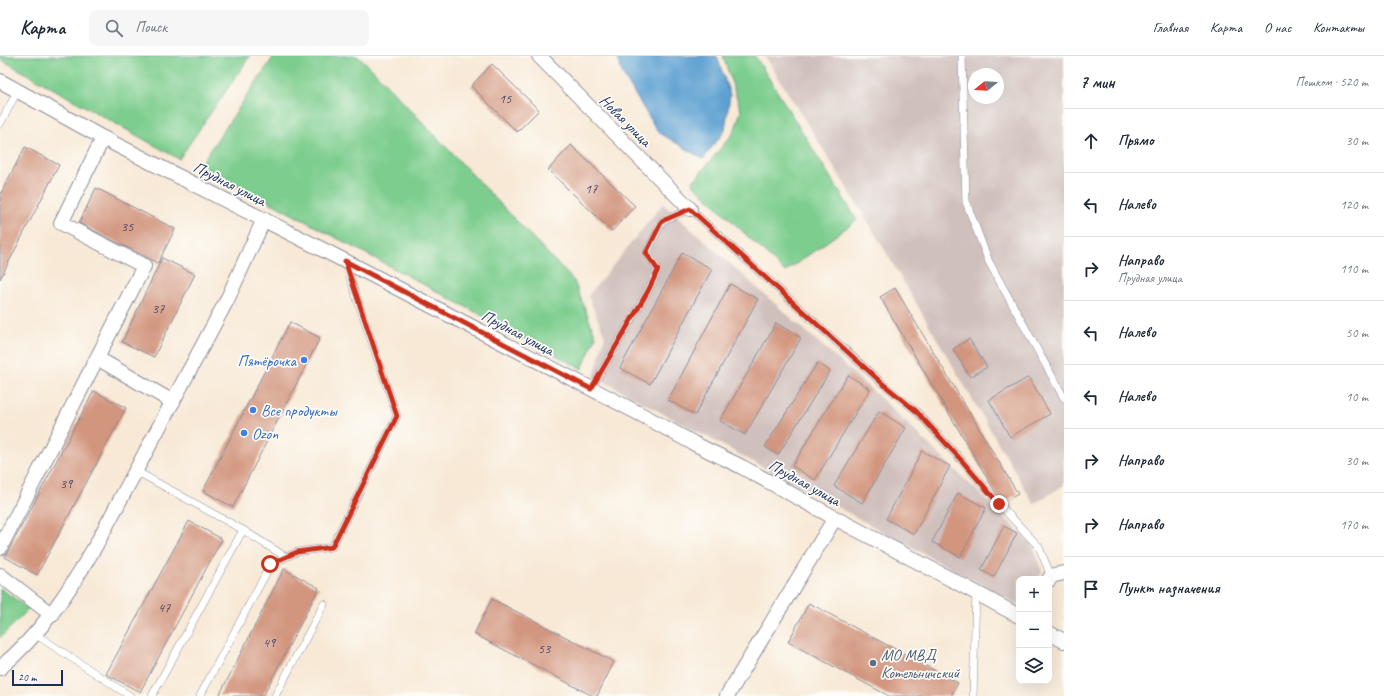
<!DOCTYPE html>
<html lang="ru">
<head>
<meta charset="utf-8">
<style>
	:root { --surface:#fff; --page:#f6f6f7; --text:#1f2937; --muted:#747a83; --line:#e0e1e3 }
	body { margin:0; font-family:Caveat,sans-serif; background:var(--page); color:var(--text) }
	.controls { position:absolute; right:12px; bottom:12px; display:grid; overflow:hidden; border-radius:8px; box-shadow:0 4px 16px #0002 }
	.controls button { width:36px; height:36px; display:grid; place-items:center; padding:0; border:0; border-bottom:1px solid var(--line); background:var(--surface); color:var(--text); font:20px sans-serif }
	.compass { position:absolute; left:968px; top:12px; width:36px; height:36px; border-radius:50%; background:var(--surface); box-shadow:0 4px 16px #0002; rotate:252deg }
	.scale { position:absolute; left:12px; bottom:10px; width:51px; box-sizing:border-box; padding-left:4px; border:2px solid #1b2f5e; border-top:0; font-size:11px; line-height:14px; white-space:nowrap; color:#1b2f5e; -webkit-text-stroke:3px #fdfcf7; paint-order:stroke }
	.stop { position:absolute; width:12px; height:12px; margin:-9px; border:3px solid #c8321e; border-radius:50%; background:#fff }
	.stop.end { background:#c8321e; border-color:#fff; box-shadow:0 1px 4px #0008 }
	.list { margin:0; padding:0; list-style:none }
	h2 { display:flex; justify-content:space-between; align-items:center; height:52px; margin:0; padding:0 16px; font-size:17px }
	h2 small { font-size:13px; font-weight:400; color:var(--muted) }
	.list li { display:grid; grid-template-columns:26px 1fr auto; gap:12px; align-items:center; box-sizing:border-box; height:64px; padding:0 16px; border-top:1px solid var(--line) }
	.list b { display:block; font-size:15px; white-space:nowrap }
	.list p { margin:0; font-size:13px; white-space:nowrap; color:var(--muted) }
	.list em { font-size:13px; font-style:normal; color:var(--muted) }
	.icon { flex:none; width:22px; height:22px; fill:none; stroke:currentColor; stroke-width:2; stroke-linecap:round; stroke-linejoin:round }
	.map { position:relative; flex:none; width:1064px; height:640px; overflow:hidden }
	header { display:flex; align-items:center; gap:24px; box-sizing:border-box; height:56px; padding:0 20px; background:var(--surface); border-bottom:1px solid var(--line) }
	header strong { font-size:19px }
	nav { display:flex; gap:22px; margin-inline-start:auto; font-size:14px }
	.search { width:280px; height:36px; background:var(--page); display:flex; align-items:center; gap:10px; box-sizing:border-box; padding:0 14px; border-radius:8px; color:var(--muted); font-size:15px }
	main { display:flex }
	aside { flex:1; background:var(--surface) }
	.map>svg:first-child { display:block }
	.industrial { fill:#d0c0bc; fill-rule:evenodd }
	.green { fill:#7dcd8e; stroke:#4c7e76 }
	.water { fill:#5da0d1; stroke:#3c6898 }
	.building { fill:#d2957e }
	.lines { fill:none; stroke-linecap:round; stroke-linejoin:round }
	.service-casing { stroke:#8a8c9a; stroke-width:8 }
	.minor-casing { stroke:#8a8c9a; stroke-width:16 }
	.service { stroke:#fff; stroke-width:7 }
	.minor { stroke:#fff; stroke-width:14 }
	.route { stroke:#c8321e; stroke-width:5 }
	.shop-dot { fill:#3f7fe0; stroke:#fdfcf7; stroke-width:1.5 }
	.service-dot { fill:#5c6f8a; stroke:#fdfcf7; stroke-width:1.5 }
	.labels { text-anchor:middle; stroke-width:3.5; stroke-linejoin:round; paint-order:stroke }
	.number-label { font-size:14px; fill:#494866 }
	.street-label { font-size:16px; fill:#1b2f5e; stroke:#fdfcf7 }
	.shop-label { font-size:16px; fill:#366cbe; stroke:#fdfcf7; text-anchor:start }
	.service-label { font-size:16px; fill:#4e5e75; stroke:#fdfcf7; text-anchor:start }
</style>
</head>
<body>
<header>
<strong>Карта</strong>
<div class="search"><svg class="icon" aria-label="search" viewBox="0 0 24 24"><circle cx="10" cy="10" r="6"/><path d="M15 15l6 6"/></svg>Поиск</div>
<nav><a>Главная</a><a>Карта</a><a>О нас</a><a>Контакты</a></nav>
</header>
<main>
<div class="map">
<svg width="1064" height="640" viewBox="0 0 1064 640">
	<rect width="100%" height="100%" fill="#fdfcf7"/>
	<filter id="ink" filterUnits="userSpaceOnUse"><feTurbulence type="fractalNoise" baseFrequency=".025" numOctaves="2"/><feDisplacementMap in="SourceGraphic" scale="8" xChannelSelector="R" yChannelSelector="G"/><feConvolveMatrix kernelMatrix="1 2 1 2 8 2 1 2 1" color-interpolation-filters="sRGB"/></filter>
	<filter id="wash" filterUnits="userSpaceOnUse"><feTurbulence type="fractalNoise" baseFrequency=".012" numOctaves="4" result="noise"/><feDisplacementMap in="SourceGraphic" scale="16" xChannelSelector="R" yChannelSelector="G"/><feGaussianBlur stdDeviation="0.9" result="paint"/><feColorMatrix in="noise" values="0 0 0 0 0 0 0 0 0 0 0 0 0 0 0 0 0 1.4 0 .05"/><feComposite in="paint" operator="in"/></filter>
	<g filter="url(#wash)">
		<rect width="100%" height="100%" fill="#f8e9d6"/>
		<path class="industrial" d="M 765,0 L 1064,0 L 1064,429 L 1034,448 L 870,169 ZM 974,18 L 998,18 L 998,42 L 974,42 Z
			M 663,148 L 871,333 L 1033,489 L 1042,516 L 1037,523 L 1019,523 L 1019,549 L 594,320 L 605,280 L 588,240 Z"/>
		<path class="green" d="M 0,0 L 250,0 L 179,103 L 0,3 Z
			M 274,0 L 357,0 L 365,6 L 574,225 L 596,281 L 582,313 L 200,109 Z
			M 723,0 L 755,0 L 857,164 L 785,216 L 692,127 L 734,76 L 741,55 Z
			M 0,532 L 29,553 L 0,582 Z"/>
		<path class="water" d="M 616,0 L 717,0 L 730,39 L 725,74 L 703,103 L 658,76 L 623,19 Z"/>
		<g id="blocks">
			<path class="building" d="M 492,8 L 539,54 L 517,76 L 471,30 Z
				M 571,89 L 635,150 L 612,175 L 548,114 Z
				M 25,91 L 59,109 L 0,223 L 0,139 Z
				M 96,132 L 175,173 L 158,207 L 79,167 Z
				M 682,197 L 712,213 L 650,328 L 620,312 Z
				M 162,202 L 195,218 L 154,301 L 122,286 Z
				M 730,228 L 758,243 L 695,359 L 668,344 Z
				M 895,232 L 1018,438 L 1002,447 L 880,241 Z
				M 290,266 L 320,282 L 233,451 L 203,435 Z
				M 776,267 L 801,282 L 745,379 L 720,365 Z
				M 969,283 L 987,311 L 970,321 L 953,293 Z
				M 817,307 L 830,315 L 778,399 L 765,391 Z
				M 848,319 L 870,333 L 815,424 L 792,410 Z
				M 1029,321 L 1050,358 L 1010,381 L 989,344 Z
				M 94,335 L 126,352 L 37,519 L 5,501 Z
				M 879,355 L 906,372 L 862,447 L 834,430 Z
				M 922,395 L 950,410 L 914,478 L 886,463 Z
				M 958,437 L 986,452 L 960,501 L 932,486 Z
				M 189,465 L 222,483 L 140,636 L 106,618 Z
				M 1004,470 L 1017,477 L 994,521 L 981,514 Z
				M 284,513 L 319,532 L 263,640 L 219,640 Z
				M 492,543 L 614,606 L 597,640 L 593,640 L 474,578 Z
				M 809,547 L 958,627 L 951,640 L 889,640 L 788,586 Z"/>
		</g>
	</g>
	<g filter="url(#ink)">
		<use href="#blocks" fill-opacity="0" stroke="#8a8c9a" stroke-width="1"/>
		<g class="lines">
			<defs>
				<path id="service" d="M 962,0 L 966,146 L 989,206 L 1064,342
					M 0,68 L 18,34
					M 591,333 L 648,235 L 658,214 L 647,197 L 662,165 L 690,153 L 883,328 L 916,355 L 963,406 L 999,448 L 1039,491 L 1051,520
					M 136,415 L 243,474 L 286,501
					M 35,578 L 130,640
					M 152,640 L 243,474
					M 200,640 L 271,508 L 297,496 L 332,491 L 397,360 L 345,207
					M 275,640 L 324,548
					M 973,640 L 976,536"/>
				<path id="minor" d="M 539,0 L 690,153
					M 0,25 L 103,82 L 345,205 L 644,360 L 693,387 L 742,411 L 835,462 L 958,527 L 1019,560
					M 97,302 L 173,346
					M 0,492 L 144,210 L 61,167 L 103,82
					M 0,519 L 52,559
					M 1049,524 L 1051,520 L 1064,517
					M 1049,577 L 1064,585
					M 0,612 C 41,578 70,534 96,489 L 227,244 L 264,163
					M 727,640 L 835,462"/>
			</defs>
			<use href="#service" class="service-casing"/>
			<use href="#minor" class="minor-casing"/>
			<use href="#service" class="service"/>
			<use href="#minor" class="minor"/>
		</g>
	</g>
	<g class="lines" filter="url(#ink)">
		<path class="route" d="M 270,508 L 297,496 L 332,491 L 397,360 L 345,205 L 591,333 L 648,235 L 658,214 L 646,197 L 662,165 L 690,153 L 883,328 L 916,355 L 963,406 L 999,448"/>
	</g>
	<g class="shop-dot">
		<circle cx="304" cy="304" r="4"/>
		<circle cx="253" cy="354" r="4"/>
		<circle cx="244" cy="377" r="4"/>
	</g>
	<circle class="service-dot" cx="873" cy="607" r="4"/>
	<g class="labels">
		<g class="number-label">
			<text x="505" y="47">15</text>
			<text x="591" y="137">17</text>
			<text x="127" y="175">35</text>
			<text x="158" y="257">37</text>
			<text x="66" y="432">39</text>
			<text x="164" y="556">47</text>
			<text x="269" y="591">49</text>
			<text x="544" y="597">53</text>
		</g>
		<g class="street-label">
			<text transform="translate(626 64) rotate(45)" y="6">Новая улица</text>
			<text transform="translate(230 127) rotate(27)" y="6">Прудная улица</text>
			<text transform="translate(518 276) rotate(28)" y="6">Прудная улица</text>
			<text transform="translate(805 426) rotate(29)" y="6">Прудная улица</text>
		</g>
		<g class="shop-label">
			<text x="296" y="310" text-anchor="end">Пятёрочка</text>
			<text x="261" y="360">Все продукты</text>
			<text x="252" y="383">Ozon</text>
		</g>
		<g class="service-label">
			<text x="881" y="604">МО МВД<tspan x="881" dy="18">Котельничский</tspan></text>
		</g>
	</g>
</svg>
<div class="controls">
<button>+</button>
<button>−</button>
<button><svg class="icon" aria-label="layers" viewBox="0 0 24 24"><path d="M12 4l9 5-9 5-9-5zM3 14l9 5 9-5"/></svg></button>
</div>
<svg class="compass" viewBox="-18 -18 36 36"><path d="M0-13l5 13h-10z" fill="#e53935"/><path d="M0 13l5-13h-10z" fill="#747a83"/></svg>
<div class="scale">20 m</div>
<div class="stop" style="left:270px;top:508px"></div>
<div class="stop end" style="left:999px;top:448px"></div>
</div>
<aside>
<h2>7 мин<small>Пешком · 520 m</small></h2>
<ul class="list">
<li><svg class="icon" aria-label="ahead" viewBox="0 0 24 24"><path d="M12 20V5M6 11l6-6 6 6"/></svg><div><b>Прямо</b></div><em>30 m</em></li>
<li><svg class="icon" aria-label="left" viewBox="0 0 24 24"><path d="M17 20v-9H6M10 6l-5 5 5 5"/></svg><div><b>Налево</b></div><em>120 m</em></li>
<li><svg class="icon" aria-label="right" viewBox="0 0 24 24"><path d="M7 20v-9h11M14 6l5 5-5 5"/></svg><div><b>Направо</b><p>Прудная улица</p></div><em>110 m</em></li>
<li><svg class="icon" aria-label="left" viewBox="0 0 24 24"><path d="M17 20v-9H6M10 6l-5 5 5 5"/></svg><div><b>Налево</b></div><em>50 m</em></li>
<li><svg class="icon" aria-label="left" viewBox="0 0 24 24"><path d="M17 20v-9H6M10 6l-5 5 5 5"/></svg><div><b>Налево</b></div><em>10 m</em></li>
<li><svg class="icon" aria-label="right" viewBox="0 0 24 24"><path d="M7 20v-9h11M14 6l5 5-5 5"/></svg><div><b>Направо</b></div><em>30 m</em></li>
<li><svg class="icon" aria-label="right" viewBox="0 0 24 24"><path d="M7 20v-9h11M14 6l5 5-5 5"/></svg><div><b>Направо</b></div><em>170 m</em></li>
<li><svg class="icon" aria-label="arrive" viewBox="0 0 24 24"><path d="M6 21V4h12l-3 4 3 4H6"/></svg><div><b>Пункт назначения</b></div></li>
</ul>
</aside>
</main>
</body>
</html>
